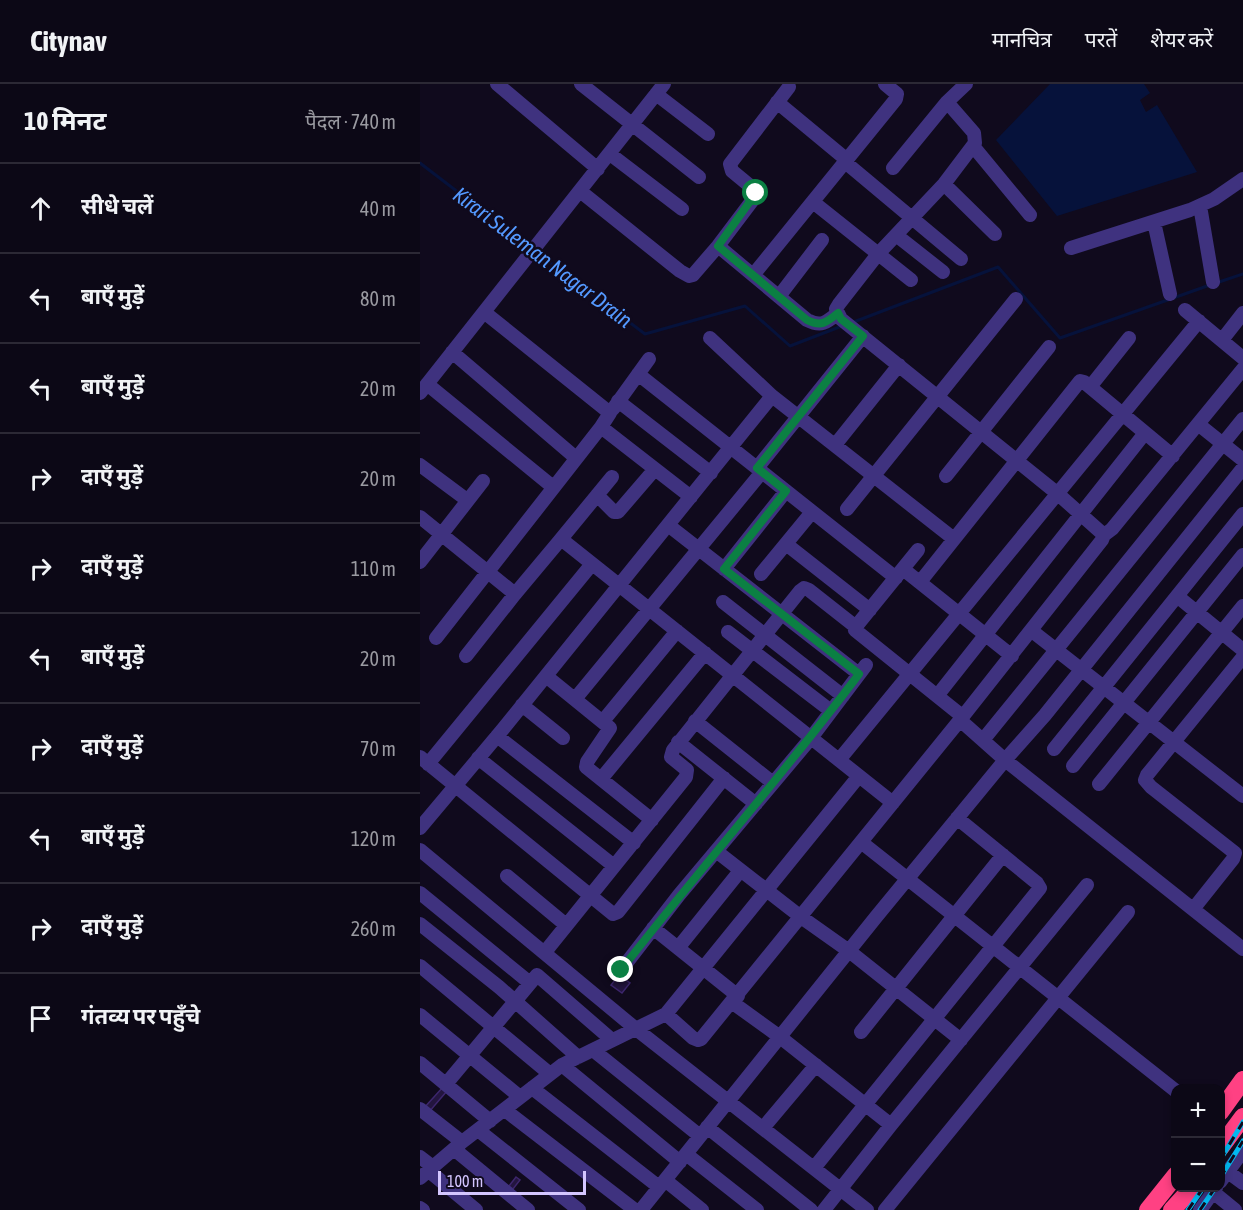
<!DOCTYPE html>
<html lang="hi">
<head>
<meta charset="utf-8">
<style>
	:root { --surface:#0c0816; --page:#15111f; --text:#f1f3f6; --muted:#9a9aa1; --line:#2c2935 }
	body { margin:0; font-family:"Asap Condensed","Noto Sans Devanagari",sans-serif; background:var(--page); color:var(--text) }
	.controls { position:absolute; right:18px; bottom:18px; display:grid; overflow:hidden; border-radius:12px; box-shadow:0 3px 9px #0003 }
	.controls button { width:54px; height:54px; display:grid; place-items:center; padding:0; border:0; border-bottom:2px solid var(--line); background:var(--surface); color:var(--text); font:30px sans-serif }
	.scale { position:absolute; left:18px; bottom:15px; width:148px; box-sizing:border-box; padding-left:6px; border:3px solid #d4c6ff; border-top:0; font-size:16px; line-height:21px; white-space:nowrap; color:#d4c6ff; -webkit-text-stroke:4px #100a1d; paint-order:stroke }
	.stop { position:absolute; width:18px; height:18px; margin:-14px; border:4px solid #0b8043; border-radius:50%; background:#fff }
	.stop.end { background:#0b8043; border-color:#fff; box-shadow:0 2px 6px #0008 }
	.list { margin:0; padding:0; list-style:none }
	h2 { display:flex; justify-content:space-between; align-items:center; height:78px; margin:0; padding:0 24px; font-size:26px }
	h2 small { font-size:20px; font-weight:400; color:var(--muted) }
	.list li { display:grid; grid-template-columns:39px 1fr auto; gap:18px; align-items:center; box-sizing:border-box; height:90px; padding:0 24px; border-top:2px solid var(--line) }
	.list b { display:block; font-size:22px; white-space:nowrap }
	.list em { font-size:20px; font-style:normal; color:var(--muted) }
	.icon { flex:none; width:33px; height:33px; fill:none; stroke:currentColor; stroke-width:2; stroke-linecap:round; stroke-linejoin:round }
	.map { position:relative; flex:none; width:823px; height:1126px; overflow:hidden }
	header { display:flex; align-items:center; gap:36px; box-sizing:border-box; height:84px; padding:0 30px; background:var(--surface); border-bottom:2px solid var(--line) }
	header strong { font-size:28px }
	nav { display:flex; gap:33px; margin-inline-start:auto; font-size:21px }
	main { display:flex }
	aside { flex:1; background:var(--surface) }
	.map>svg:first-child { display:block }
	.water { fill:#06123b }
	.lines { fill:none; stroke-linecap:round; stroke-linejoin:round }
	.stream { stroke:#06123b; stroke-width:3 }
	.building { fill:#23153f; stroke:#3d266d; stroke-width:1.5 }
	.minor { stroke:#3f327f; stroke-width:14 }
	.highway { stroke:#ff4183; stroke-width:18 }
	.rail-casing { stroke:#00b9f1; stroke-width:5 }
	.rail { stroke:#100a1d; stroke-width:3; stroke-dasharray:9; stroke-linecap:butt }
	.route { stroke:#0b8043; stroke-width:8 }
	.labels { text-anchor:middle; stroke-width:5; stroke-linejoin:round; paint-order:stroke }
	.water-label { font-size:22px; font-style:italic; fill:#5499ff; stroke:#100a1d }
</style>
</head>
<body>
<header>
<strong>Citynav</strong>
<nav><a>मानचित्र</a><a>परतें</a><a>शेयर करें</a></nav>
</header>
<main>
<aside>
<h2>10 मिनट<small>पैदल · 740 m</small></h2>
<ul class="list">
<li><svg class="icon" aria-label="ahead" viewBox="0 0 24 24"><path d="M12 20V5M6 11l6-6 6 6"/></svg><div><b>सीधे चलें</b></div><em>40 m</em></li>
<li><svg class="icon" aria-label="left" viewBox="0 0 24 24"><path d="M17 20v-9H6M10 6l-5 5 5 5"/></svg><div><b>बाएँ मुड़ें</b></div><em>80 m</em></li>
<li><svg class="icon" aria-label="left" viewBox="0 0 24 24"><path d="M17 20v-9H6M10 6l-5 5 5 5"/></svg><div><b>बाएँ मुड़ें</b></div><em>20 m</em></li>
<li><svg class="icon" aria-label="right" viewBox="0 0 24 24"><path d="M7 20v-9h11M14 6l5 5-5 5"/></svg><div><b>दाएँ मुड़ें</b></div><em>20 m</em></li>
<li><svg class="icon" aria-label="right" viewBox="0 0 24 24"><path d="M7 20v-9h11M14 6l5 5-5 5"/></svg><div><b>दाएँ मुड़ें</b></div><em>110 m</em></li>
<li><svg class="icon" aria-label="left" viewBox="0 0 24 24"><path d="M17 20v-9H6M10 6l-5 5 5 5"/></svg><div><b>बाएँ मुड़ें</b></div><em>20 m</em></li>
<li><svg class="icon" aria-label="right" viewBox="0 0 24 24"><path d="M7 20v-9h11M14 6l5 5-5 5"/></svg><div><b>दाएँ मुड़ें</b></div><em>70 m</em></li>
<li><svg class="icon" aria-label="left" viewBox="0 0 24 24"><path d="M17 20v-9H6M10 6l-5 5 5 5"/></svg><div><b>बाएँ मुड़ें</b></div><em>120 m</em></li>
<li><svg class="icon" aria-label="right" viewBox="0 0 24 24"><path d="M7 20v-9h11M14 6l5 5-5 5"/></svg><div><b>दाएँ मुड़ें</b></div><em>260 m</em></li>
<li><svg class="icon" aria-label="arrive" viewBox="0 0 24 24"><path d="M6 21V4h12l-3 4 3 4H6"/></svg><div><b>गंतव्य पर पहुँचे</b></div></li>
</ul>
</aside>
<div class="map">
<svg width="823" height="1126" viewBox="0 0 823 1126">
	<rect width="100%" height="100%" fill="#100a1d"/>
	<path class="water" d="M 630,0 L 724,0 L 730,9 L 720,16 L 726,28 L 737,21 L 777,88 L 637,132 L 576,56 Z"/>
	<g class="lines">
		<path class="stream" d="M 0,79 L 111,164
			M 116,168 L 225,250 L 325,222 L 370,262 L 422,242
			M 796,199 L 823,190
			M 431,239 L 578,183 L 640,254 L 790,201"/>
	</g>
	<path class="building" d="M 199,891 L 210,899 L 202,909 L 191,901 Z
		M 23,1003 L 27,1007 L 9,1028 L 4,1024 Z
		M 96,1093 L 100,1096 L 93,1105 L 89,1102 Z"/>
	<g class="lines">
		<path class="minor" d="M 77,0 L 178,85
			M 161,0 L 279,93
			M 546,0 L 527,18 L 554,49 L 555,59 L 524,100 L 458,170 L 419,220 L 416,225 L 421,235 L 638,410 L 684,451 L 682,456 L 540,636 L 585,676 L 823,865
			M 236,10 L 288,50
			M 357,18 L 427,76
			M 553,62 L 610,131
			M 190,70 L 262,125
			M 425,78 L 541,175
			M 473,84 L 527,18
			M 524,100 L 575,150
			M 160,107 L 260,187 L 269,192 L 273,191 L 298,162 L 335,113 L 335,106 L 312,87 L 310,80 L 369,3
			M 393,118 L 491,196
			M 780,122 L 793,198
			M 734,138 L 750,210
			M 476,151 L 523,188
			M 298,162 L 387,236 C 401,243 406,239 418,229
			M 651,164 L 770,126 L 794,115 L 823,95
			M 334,190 L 476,15 L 477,10 L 465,0
			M 360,211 L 402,156
			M 765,226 L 823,274
			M 64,228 L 190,329 L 181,343 L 271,413
			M 290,254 L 352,312 L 534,455
			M 802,256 L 823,229
			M 32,268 L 156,374
			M 218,290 L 476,494
			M 7,300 L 133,403
			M 670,303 L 709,254
			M 0,309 L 244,0
			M 198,317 L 291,389
			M 193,325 L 229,275
			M 778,340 L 823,376
			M 415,361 L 479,281
			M 0,381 L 47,416
			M 337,384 L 443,252
			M 526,392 L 629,263
			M 177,411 L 194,428 L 198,428 L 235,385
			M 427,425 L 596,215
			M 0,433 L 95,510
			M 248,441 L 439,590
			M 684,451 L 692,445 L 823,285
			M 141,455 L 192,393
			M 366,460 L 450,526
			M 498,466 L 438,540 L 435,546 L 542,632
			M 0,478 L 63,397
			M 304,485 L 366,407
			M 483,485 L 592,572
			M 341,490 L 392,428
			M 500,498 L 660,297 L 664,298 L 753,372
			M 757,512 L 823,566
			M 303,518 L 423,612
			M 612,547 L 823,712
			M 308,548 L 411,627
			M 16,554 L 181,343
			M 46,572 L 95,510 L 141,455 L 473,719
			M 126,592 L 190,644 L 167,678 L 166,683 L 232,736
			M 517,612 L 725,349
			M 155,615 L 342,388
			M 102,621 L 143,654
			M 183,637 L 257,547
			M 275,637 L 353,699
			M 77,652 L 214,759
			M 563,656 L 823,335
			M 258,658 L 336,720
			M 634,665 L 823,430
			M 0,673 L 193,830 L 198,828 L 304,694
			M 58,674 L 194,782
			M 419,676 L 779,237
			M 8,680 L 172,480
			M 653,682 L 823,471
			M 181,695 L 285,569
			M 679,700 L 823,522
			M 0,744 L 83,645 L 352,312
			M 441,758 L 756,1007
			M 0,766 L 216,945 L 447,1126
			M 296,767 L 381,833 L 429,867 L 541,956
			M 87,792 L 146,841
			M 0,809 L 110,899
			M 774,824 L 813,775 L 815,769 L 731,703 L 725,696 L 727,691 L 823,573
			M 0,840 L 79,903 L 158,973
			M 233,844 L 318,912
			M 258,864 L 320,787
			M 125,868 L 266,693 L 267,686 L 251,673 L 253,666 L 380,507 L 384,504 L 389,506 L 436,543
			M 0,882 L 130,990
			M 201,886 L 259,811 L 391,654 L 446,581
			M 313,919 L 360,953 L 471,1041
			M 246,930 L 439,692
			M 0,931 L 100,1013
			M 441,948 L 583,771
			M 173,966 L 280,1052
			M 0,979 L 70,1037
			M 142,981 L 260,1078
			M 26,1000 L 117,891 L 192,956
			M 112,1004 L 239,1103
			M 0,1025 L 42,1058
			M 85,1026 L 215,1126
			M 287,1043 L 391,1126
			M 343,1044 L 396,981
			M 58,1046 L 159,1126
			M 34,1065 L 108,1126
			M 266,1070 L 337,1126
			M 0,1073 L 13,1083
			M 394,1084 L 620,804 L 617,799 L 537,734
			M 9,1087 L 56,1126
			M 808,1088 L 823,1099
			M 0,1094 L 42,1058 L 142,981 L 246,930 L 273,954 L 278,956 L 281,955 L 540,636
			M 245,1096 L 282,1126
			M 800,1098 L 823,1067
			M 793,1108 L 815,1126
			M 0,1124 L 3,1126
			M 221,1126 L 456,833 L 585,676 L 625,631 L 823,384
			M 404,1126 L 471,1041 L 667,801
			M 465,1126 L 708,828
			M 780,1126 L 796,1104"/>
		<path class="highway" d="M 800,1028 L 823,996
			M 800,1064 L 823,1033
			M 728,1126 L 756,1091
			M 752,1126 L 772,1104"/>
		<defs>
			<path id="rail" d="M 800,1076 L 823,1038
				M 800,1094 L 823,1057
				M 768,1126 L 783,1104
				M 780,1126 L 795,1104"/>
		</defs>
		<use href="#rail" class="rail-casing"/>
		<use href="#rail" class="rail"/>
	</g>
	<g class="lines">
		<path class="route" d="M 201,886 C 279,786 363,691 439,590 L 304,485 L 366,407 L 337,384 L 443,252 L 421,235 L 418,229 C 406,239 401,243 387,236 L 298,162 L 336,109"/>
	</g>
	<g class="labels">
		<g class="water-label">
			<text transform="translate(123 173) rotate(37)" y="8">Kirari Suleman Nagar Drain</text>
		</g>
	</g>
</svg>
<div class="controls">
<button>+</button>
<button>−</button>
</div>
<div class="scale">100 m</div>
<div class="stop" style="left:336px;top:109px"></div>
<div class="stop end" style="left:201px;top:886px"></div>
</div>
</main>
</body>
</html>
